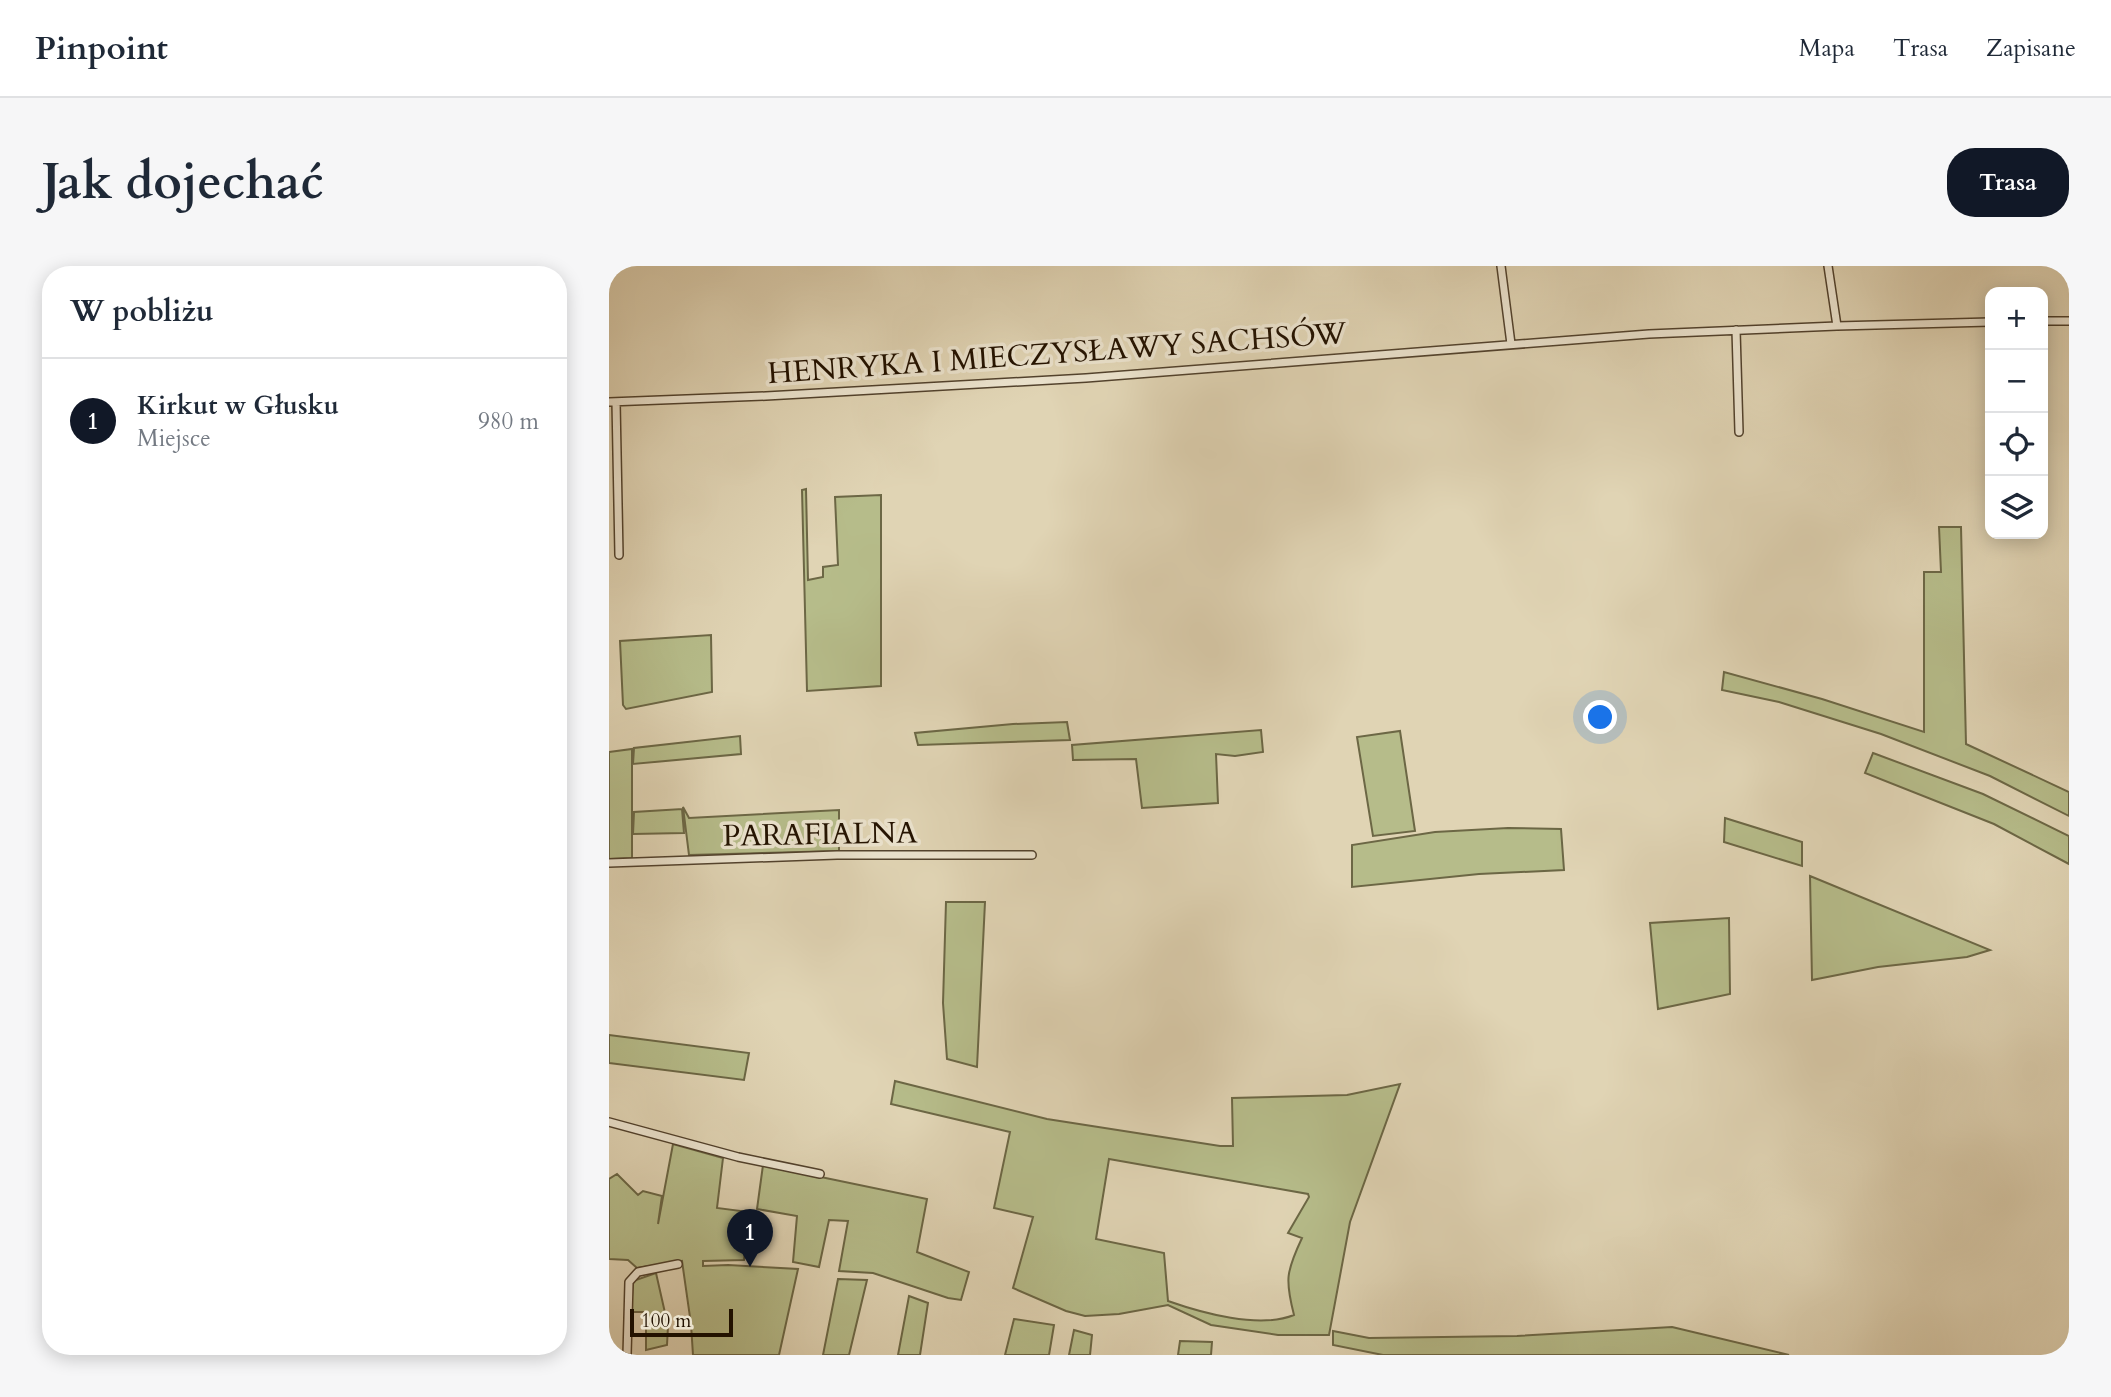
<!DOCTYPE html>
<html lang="pl">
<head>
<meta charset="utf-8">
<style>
	:root { --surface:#fff; --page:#f6f6f7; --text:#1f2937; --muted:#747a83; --line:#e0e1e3; --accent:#111827 }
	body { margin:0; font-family:Cardo,serif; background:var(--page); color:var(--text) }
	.controls { position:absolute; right:21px; top:21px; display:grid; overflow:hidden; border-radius:14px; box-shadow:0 4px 18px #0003 }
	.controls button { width:63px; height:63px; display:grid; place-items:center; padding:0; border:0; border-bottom:2px solid var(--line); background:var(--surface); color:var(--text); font:35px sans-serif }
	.scale { position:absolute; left:21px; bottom:18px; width:103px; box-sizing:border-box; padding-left:7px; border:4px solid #231200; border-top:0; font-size:19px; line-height:24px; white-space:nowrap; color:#231200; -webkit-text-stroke:5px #ebe3ce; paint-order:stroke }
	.you { position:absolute; left:992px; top:452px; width:24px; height:24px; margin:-18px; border:5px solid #fff; border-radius:50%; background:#1a73e8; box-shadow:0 0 0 10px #1a73e833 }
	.badge { display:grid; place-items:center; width:46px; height:46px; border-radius:50%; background:var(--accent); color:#fff; font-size:23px; font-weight:700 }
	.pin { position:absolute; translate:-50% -58px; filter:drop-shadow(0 2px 4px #0008) }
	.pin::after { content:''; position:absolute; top:37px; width:24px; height:21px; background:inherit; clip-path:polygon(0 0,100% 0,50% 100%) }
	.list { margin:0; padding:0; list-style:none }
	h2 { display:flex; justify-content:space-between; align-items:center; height:91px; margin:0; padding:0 28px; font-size:30px }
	h2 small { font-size:23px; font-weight:400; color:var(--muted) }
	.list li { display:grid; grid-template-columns:46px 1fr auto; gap:21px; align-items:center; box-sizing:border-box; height:126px; padding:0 28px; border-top:2px solid var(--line) }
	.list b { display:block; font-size:26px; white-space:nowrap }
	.list p { margin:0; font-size:23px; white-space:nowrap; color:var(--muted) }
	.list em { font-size:23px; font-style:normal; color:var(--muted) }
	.icon { flex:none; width:38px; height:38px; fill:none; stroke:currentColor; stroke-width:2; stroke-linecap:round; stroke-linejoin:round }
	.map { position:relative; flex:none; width:1460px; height:1089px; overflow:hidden; border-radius:28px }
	header { display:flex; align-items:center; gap:42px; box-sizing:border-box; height:98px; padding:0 35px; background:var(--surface); border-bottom:2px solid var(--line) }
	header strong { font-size:33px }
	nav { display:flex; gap:38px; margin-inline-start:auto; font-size:24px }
	.intro { display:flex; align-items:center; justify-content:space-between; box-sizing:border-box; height:168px; padding:0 42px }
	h1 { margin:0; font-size:49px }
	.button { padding:18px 32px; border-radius:28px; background:var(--accent); color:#fff; font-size:24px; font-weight:700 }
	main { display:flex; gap:42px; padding:0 42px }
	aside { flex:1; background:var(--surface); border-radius:28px; box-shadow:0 4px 18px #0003 }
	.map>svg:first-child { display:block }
	.green { fill:#b6bc8a; stroke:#6c6745; stroke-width:2; fill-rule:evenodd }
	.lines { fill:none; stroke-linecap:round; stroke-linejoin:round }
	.minor-casing { stroke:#52422d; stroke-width:10 }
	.minor { stroke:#ebe3ce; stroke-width:7 }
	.labels { text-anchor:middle; stroke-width:7; stroke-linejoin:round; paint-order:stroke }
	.street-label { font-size:30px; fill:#231200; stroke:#ebe3ce }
</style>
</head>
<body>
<header>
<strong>Pinpoint</strong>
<nav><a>Mapa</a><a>Trasa</a><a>Zapisane</a></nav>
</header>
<div class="intro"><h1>Jak dojechać</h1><a class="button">Trasa</a></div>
<main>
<aside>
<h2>W pobliżu<small></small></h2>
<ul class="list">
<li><span class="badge">1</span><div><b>Kirkut w Głusku</b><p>Miejsce</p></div><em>980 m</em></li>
</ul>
</aside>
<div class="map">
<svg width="1460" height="1089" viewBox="0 0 1460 1089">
	<rect width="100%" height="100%" fill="#e0d4b4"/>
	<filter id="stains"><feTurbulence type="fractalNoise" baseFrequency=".00286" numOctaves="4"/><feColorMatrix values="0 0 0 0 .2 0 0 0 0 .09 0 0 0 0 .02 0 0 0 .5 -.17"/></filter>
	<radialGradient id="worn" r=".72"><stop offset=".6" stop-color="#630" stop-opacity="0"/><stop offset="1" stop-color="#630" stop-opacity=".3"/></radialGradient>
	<path class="green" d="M 197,223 L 199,314 L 214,311 L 214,301 L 229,299 L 226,231 L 272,229 L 272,420 L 198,425 L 193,224 Z
		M 1330,261 L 1352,261 L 1357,478 L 1460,526 L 1460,550 L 1381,510 L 1272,468 L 1170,436 L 1113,424 L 1115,406 L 1213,433 L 1315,466 L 1315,306 L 1332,306 Z
		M 102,369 L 103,426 L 17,443 L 14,439 L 11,375 Z
		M 458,456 L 461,474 L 309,479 L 306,467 L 404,458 Z
		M 652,464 L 654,486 L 626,490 L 607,488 L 609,537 L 533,542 L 527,493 L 464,494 L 463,479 Z
		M 791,465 L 806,565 L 764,570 L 748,471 Z
		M 131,470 L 132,488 L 24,498 L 25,482 Z
		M 23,483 L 23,592 L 0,593 L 0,486 Z
		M 1264,487 L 1374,528 L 1460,570 L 1460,598 L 1385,558 L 1256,507 Z
		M 74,541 L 80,552 L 230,544 L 230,585 L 80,589 Z
		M 73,543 L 75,567 L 24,568 L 25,546 Z
		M 1116,552 L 1193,576 L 1193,600 L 1115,576 Z
		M 899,562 L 952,563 L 955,604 L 870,608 L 743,621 L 743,579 L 826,566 Z
		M 1201,610 L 1381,684 L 1358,691 L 1269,701 L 1203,714 Z
		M 337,636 L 376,636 L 368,801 L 338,793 L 334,737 Z
		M 1120,652 L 1121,728 L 1049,743 L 1041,657 Z
		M 0,769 L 140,787 L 135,814 L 0,797 Z
		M 286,815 L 438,853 L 611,880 L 624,880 L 623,832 L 738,829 L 791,818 L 741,956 L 720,1069 L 669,1069 L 602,1059 L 559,1039 L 510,1048 L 476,1050 L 457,1045 L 404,1022 L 424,951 L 385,942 L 401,866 L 282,838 ZM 500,893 L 699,928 L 700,931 L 679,967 L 693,972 C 677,1006 676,1014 685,1049 C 650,1063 593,1047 559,1035 L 555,987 L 487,973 Z
		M 64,878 L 114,892 L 108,942 L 140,946 L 135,994 L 94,995 L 94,1000 L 119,999 L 189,1003 L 170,1089 L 84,1089 L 82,1058 L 73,995 L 28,1002 L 19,994 L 0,993 L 0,913 L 8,908 L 29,929 L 34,925 L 53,930 L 49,958 Z
		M 154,899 L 318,933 L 308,986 L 360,1006 L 352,1034 L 339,1032 L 264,1007 L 230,1005 L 239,955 L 220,954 L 210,1001 L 184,996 L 188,950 L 148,943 Z
		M 47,1007 L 59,1060 L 58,1079 L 37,1084 L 37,1046 L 22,1046 L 24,1015 Z
		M 229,1013 L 258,1014 L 240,1089 L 214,1089 Z
		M 300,1030 L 319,1037 L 311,1089 L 289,1089 Z
		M 405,1053 L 445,1059 L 440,1089 L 396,1089 Z
		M 1063,1061 L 1180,1089 L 774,1089 L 724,1079 L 724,1065 L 760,1072 L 908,1070 Z
		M 465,1064 L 483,1069 L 481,1089 L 460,1089 Z
		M 571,1075 L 603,1076 L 602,1089 L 569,1089 Z"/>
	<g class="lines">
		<defs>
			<path id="minor" d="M 892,0 L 902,78
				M 1219,0 L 1228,60
				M 1434,55 L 1460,55
				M 1127,64 L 1130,166
				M 0,136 L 157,130 L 477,112 L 1040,68 L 1228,60 L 1381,56
				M 7,136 L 10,289
				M 0,597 L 228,589 L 423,589
				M 0,856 L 129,891 L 211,908
				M 18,1089 L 20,1016 L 29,1006 L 69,998"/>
		</defs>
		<use href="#minor" class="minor-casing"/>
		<use href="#minor" class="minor"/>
	</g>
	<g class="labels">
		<g class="street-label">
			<text transform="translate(448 87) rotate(-4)" y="10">HENRYKA I MIECZYSŁAWY SACHSÓW</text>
			<text transform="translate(211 568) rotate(-1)" y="10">PARAFIALNA</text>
		</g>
	</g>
	<rect width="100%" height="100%" filter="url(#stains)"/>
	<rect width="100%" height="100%" fill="url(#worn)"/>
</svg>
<div class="controls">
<button>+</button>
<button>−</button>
<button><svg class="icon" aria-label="locate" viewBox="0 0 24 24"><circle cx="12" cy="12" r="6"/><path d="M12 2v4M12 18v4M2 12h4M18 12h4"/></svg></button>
<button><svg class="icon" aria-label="layers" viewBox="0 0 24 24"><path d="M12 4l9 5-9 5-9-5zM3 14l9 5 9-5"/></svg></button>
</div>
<div class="scale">100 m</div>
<div class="you"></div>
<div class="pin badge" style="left:141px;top:1001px">1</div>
</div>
</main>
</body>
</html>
